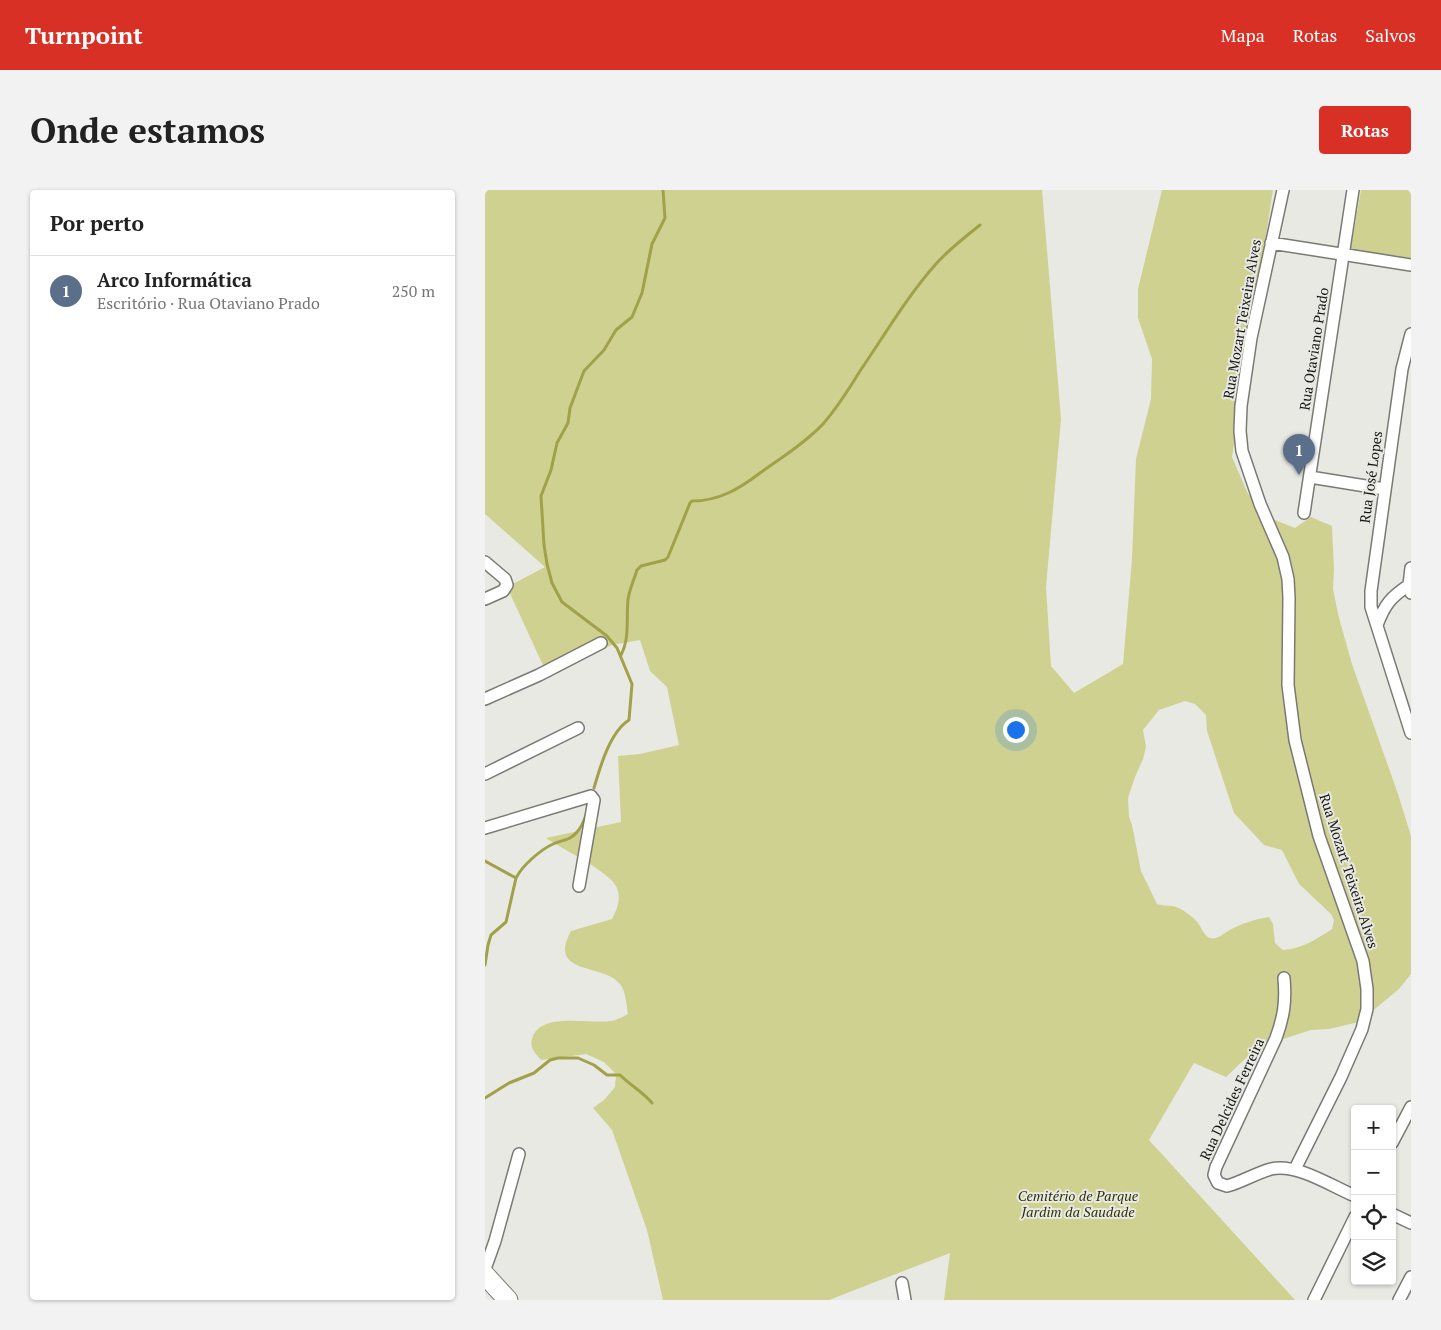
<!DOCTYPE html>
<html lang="pt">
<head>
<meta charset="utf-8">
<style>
	:root { --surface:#fff; --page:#f2f2f2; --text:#222; --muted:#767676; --line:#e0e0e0; --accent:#d93025 }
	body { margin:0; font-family:"PT Serif",serif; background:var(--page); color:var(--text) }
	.controls { position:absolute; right:15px; bottom:15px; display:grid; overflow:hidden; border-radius:5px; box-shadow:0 1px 4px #0004 }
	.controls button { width:45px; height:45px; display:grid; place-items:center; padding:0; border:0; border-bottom:1px solid var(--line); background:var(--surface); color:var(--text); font:25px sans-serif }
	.you { position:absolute; left:530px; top:539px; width:18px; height:18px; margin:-12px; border:4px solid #fff; border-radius:50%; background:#1a73e8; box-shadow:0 0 0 8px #1a73e833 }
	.badge { display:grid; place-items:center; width:32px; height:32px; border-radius:50%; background:var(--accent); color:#fff; font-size:16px; font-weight:700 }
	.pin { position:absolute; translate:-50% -41px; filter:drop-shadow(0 1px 2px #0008) }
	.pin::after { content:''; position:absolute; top:26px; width:18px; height:15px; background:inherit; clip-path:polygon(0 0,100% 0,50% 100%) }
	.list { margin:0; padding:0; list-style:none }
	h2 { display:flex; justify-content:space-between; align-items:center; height:65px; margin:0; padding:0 20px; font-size:21px }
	h2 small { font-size:16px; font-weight:400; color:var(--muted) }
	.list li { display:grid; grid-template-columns:32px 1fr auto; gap:15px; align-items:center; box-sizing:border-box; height:70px; padding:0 20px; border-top:1px solid var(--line) }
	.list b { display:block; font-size:19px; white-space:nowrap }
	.list p { margin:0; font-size:16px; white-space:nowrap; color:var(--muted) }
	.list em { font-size:16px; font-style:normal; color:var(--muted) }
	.icon { flex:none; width:28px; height:28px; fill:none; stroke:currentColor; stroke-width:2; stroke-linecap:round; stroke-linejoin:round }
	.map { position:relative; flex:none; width:926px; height:1110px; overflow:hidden; border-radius:5px }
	header { display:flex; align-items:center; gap:30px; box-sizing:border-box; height:70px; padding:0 25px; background:var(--accent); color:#fff }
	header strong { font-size:24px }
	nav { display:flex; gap:28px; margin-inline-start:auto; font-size:18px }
	.intro { display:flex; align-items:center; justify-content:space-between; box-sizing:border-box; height:120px; padding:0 30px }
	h1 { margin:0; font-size:35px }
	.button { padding:12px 22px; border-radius:5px; background:var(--accent); color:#fff; font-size:18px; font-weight:700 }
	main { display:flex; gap:30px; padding:0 30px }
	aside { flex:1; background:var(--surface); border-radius:5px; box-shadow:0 1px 4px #0004 }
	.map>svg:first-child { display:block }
	.green { fill:#cfd191; fill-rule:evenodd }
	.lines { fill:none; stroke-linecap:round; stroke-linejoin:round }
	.stream { stroke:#a0a148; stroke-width:3 }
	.minor-casing { stroke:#7a7a75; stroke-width:14 }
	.trunk-casing { stroke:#7a7a75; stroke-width:21 }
	.minor { stroke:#fff; stroke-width:11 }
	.trunk { stroke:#fff; stroke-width:19 }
	.labels { text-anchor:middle; stroke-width:4; stroke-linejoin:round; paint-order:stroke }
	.street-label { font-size:14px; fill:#161715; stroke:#e9e9e4 }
	.park-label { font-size:14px; font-style:italic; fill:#303009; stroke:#e9e9e4 }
</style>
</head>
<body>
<header>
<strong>Turnpoint</strong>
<nav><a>Mapa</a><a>Rotas</a><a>Salvos</a></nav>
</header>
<div class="intro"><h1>Onde estamos</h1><a class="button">Rotas</a></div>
<main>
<aside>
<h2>Por perto<small></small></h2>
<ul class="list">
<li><span class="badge" style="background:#5c6f8a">1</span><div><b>Arco Informática</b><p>Escritório · Rua Otaviano Prado</p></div><em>250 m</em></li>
</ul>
</aside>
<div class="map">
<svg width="926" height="1110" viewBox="0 0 926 1110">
	<rect width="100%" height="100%" fill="#e9e9e4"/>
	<path class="green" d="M 0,0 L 557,0 L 576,229 L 561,397 L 566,476 L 589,503 L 638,474 L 647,369 L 651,269 L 666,209 L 667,169 L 653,128 L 653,99 L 677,0 L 788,0 L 747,267 L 763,304 L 790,330 L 810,338 L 826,327 L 847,336 L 849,379 L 848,399 L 854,428 L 867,474 L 913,604 L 926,646 L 926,784 L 914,799 L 874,832 L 844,839 L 826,840 L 795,850 L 762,867 L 741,887 L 709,873 L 664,950 L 810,1110 L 459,1110 L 465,1063 L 344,1110 L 178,1110 L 162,1040 L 127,940 L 108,918 L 120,909 L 130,897 L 131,884 L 119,872 L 101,864 L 56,870 C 48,861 43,855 49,844 C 60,823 105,834 126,831 C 132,830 138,827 143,824 C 141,815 141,801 135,794 C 117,772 62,786 86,741 L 127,729 C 132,719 137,708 131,696 C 123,681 77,659 61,648 L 136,632 L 133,566 L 155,564 L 194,555 L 182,497 L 165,481 L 155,450 L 127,455 L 62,484 L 22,397 L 60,377 L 0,324 ZM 700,511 L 710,514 L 721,525 L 722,541 L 749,623 L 779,655 L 797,660 L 814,694 L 846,724 L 849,730 L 847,739 C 832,749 816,759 798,760 L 790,753 L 788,734 L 784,727 C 770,729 755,734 743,741 C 738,744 732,750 725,748 C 719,746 717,738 713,733 C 708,727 696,717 687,716 C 681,715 678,716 672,714 L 656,681 L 647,635 L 644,627 L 643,608 L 650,587 L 658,569 L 661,557 L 658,540 L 674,520 Z
		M 876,0 L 926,0 L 926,73 L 865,63 Z"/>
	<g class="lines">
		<path class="stream" d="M 136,465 C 145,448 141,429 143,410 C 144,400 149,390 152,380 L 156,376 L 180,370 L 183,367 L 205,313 L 207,311 C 234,311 254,299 275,283 C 296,268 320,253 338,234 C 352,218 364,199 375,181 C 399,146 421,108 450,75 C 463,60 479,48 495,35
			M 109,598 C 115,577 125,542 144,530 L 147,494 L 132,458 L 122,446 L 77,412 L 67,393 L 62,374 L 59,355 L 56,306 L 66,280 L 72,253 L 83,233 L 85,218 L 99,181 L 119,160 L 131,140 L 147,127 L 157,103 L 167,54 L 180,28 L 178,0
			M 0,671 L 31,688
			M 0,775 L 3,755 L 6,745 L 21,732 L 31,688 C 37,676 55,660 68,654 C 76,650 85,651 92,642 C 96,638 99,631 101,625
			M 0,908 L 24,893 L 49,883 L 65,870 L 73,868 L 93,868 L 109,875 L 122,885 L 135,885 C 145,895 158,902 167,913"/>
		<defs>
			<path id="minor" d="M 798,0 L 766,148 L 756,216 L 755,241 L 757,261 L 775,314 L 798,367 L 803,389 L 804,408 L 803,495 L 810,550 L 834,646 L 878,771 L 882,799 L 882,819 L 877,839 L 856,887 L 810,979
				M 786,53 L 926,75
				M 926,144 L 917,179 L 886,401 L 886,417 L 926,543
				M 825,287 L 899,299
				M 819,323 L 868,0
				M 0,372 L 20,389 L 22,395 L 18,401 L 0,409
				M 926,378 L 924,395 L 926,403
				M 892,435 C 900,414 906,407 924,395
				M 0,509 L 54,485 L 116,453
				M 0,584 L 93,538
				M 0,638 L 106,606 L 109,610 L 94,696
				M 799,788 C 801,811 799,826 791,848 L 731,977 L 729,985 L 733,993 L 742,996 C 757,992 771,983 786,979 C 812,973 846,996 870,1006
				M 907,953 L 926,917
				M 907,1024 L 926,1033
				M 0,1079 L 10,1051 L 34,964
				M 417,1093 L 420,1110
				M 829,1110 L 870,1027
				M 914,1110 L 926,1087"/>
			<path id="trunk" d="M 0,1085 L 23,1110"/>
		</defs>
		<use href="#minor" class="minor-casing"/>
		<use href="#trunk" class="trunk-casing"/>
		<use href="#minor" class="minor"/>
		<use href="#trunk" class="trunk"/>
	</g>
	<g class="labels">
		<g class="street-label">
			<text transform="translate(757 129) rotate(-80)" y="5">Rua Mozart Teixeira Alves</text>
			<text transform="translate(829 159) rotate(-81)" y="5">Rua Otaviano Prado</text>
			<text transform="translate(886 287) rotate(-82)" y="5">Rua José Lopes</text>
			<text transform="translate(864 681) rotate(72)" y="5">Rua Mozart Teixeira Alves</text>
			<text transform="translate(747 909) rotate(-65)" y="5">Rua Delcides Ferreira</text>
		</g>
		<g class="park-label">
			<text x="593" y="1011">Cemitério de Parque<tspan x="593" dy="16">Jardim da Saudade</tspan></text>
		</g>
	</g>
</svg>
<div class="controls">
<button>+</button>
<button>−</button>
<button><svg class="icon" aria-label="locate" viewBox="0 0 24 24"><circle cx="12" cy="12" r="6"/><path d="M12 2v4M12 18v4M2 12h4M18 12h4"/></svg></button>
<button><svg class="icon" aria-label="layers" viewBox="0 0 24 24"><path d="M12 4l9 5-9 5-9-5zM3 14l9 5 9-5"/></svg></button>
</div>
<div class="you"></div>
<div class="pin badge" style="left:814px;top:285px;background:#5c6f8a">1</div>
</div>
</main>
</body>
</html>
